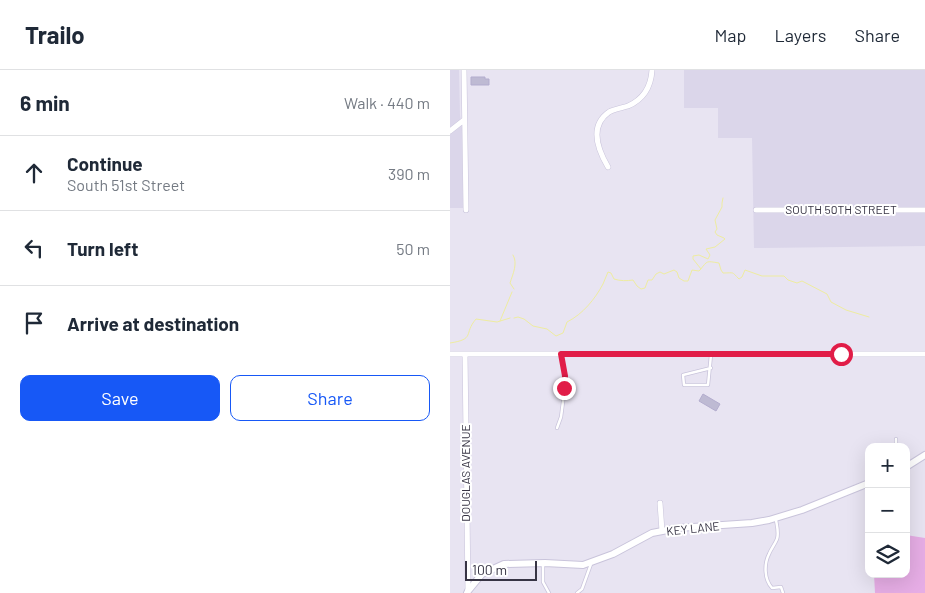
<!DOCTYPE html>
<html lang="en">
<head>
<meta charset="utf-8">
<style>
	:root { --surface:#fff; --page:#f6f6f7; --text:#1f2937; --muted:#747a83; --line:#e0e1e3; --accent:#1758f6 }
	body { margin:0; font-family:Barlow,sans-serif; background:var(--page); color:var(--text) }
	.controls { position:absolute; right:15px; bottom:15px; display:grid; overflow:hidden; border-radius:10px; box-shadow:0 5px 20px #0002 }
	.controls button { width:45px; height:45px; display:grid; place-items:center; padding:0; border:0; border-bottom:1px solid var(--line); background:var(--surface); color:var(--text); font:25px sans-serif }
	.scale { position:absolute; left:15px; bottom:12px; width:72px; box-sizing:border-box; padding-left:5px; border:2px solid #373444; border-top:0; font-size:14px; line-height:18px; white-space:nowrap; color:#373444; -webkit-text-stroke:4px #fff; paint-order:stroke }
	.stop { position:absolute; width:15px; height:15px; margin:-11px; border:4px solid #e11d48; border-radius:50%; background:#fff }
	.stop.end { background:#e11d48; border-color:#fff; box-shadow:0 1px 5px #0008 }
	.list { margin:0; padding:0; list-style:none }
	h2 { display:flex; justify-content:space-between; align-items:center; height:65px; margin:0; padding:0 20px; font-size:21px }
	h2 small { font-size:16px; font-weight:400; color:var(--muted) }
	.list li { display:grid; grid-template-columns:32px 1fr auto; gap:15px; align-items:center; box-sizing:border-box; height:75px; padding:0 20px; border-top:1px solid var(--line) }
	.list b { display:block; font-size:19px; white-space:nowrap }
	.list p { margin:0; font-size:16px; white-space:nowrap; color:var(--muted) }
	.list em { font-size:16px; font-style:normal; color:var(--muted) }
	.actions { display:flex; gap:10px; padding:15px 20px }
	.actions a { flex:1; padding:11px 0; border:1px solid var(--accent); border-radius:10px; text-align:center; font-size:18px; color:var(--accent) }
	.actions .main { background:var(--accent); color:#fff }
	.icon { flex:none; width:28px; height:28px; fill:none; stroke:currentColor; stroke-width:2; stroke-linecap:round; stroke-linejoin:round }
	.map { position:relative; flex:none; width:475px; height:523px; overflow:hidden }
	header { display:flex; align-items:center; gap:30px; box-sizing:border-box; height:70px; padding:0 25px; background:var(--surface); border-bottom:1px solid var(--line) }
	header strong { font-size:24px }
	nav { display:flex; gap:28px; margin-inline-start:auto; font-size:18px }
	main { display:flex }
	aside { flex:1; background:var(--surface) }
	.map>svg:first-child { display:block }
	.residential { fill:#dbd6ea }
	.green { fill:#e6ade5 }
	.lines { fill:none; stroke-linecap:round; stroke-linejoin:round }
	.stream { stroke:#eeeca0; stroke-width:1 }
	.building { fill:#bebad3; stroke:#b3adce }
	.service-casing { stroke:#c9c4db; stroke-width:4 }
	.minor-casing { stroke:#c9c4db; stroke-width:6 }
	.tertiary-casing { stroke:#c9c4db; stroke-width:8 }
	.service { stroke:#fff; stroke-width:2.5 }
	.minor { stroke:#fff; stroke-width:5 }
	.tertiary { stroke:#fff; stroke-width:6 }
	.route { stroke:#e11d48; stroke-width:6 }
	.labels { text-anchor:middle; stroke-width:4; stroke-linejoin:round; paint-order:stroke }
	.street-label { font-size:12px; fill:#373444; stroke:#fff }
</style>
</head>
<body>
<header>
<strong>Trailo</strong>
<nav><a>Map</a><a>Layers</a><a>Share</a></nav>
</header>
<main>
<aside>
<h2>6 min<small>Walk · 440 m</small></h2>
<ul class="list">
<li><svg class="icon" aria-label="ahead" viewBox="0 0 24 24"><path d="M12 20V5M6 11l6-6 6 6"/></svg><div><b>Continue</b><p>South 51st Street</p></div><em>390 m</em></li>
<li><svg class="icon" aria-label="left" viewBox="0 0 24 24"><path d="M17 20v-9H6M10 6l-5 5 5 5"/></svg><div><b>Turn left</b></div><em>50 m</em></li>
<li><svg class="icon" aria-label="arrive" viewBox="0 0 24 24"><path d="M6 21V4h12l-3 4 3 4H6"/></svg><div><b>Arrive at destination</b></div></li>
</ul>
<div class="actions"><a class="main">Save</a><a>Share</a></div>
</aside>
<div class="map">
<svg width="475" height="523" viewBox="0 0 475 523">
	<rect width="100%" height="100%" fill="#e8e4f2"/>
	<path class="residential" d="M 0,0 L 9,0 L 10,45 L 12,58 L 13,138 L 0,138 Z
		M 234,0 L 475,0 L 475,176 L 304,178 L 302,68 L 268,68 L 268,38 L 234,38 Z"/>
	<path class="green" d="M 456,465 L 475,468 L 475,523 L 425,523 L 424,504 L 456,504 Z"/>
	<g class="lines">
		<path class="stream" d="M 63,185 C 68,193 63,204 60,213 L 64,219
			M 250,200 C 258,190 256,191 269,193 L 271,200 L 273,203 C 285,203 281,201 289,209 L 292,207 L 295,200 L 312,206 L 334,206 L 338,210 L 347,213 L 352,211 L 377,224 L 381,232 L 396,240 L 419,247
			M 64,248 L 68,247 L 74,249 L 83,256 L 97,259 L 106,266 L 113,263 L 117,252 C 133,244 145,229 153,214 C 155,210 156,206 158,202 L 161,203 L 164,209 C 170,211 177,211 183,210 L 187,216 L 191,219 L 195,218 L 198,210 L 202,210 L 206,204 L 210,202 L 214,204 L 224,200 L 227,202 L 229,208 L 234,211 L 238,211 L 242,200 L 249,201 L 251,199 L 243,189 L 243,186 L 249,185 L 258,189 L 260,185 L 256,179 L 265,177 L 275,169 L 274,168 L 267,165 L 265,162 L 267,159 L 265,150 L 272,137 L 272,133 L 273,128
			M 50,251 L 62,222
			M 0,273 C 26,269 13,264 26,249 L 47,252 L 60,248"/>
	</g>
	<path class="building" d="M 21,7 L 35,7 L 35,9 L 39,9 L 39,15 L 21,15 Z
		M 253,324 L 270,334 L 266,341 L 249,331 Z"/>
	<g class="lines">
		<defs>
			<path id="service" d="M 261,298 L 233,305 L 234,315 L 258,315 L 261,285
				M 107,358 L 111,347 L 116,309 L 111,284
				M 446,369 L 446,377
				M 326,450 C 327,456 329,463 327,469 C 325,474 321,479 319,484 C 314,494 314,509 322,518 L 331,517 L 333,523
				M 93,494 L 93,512 L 99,523
				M 127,523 L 132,519 L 141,494"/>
			<path id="minor" d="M 14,0 L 16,140
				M 0,61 L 14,50
				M 158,97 C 148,80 139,56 159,42 C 164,39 172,38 178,36 C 194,29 201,17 202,0
				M 306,140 L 475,140
				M 0,284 L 475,284
				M 15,284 L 18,521
				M 210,433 L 212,461"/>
			<path id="tertiary" d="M 456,397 L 475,385
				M 17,523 L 18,521 L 32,504 L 54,494 L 95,493 L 133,495 L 163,484 L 202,463 L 228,458 L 302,453 L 319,450 L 352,440 L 419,413"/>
		</defs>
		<use href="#service" class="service-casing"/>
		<use href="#minor" class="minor-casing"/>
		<use href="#tertiary" class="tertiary-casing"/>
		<use href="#service" class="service"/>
		<use href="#minor" class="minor"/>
		<use href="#tertiary" class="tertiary"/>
	</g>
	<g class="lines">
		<path class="route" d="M 114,318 L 115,306 L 111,284 L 391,284"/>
	</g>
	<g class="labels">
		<g class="street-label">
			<text x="391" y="144">SOUTH 50TH STREET</text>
			<text transform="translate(16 403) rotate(-90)" y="4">DOUGLAS AVENUE</text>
			<text transform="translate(243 459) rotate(-6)" y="4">KEY LANE</text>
		</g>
	</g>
</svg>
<div class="controls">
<button>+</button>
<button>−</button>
<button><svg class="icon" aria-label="layers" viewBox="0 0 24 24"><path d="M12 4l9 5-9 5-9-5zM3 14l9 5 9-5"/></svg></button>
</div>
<div class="scale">100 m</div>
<div class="stop" style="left:391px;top:284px"></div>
<div class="stop end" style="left:114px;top:318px"></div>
</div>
</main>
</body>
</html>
